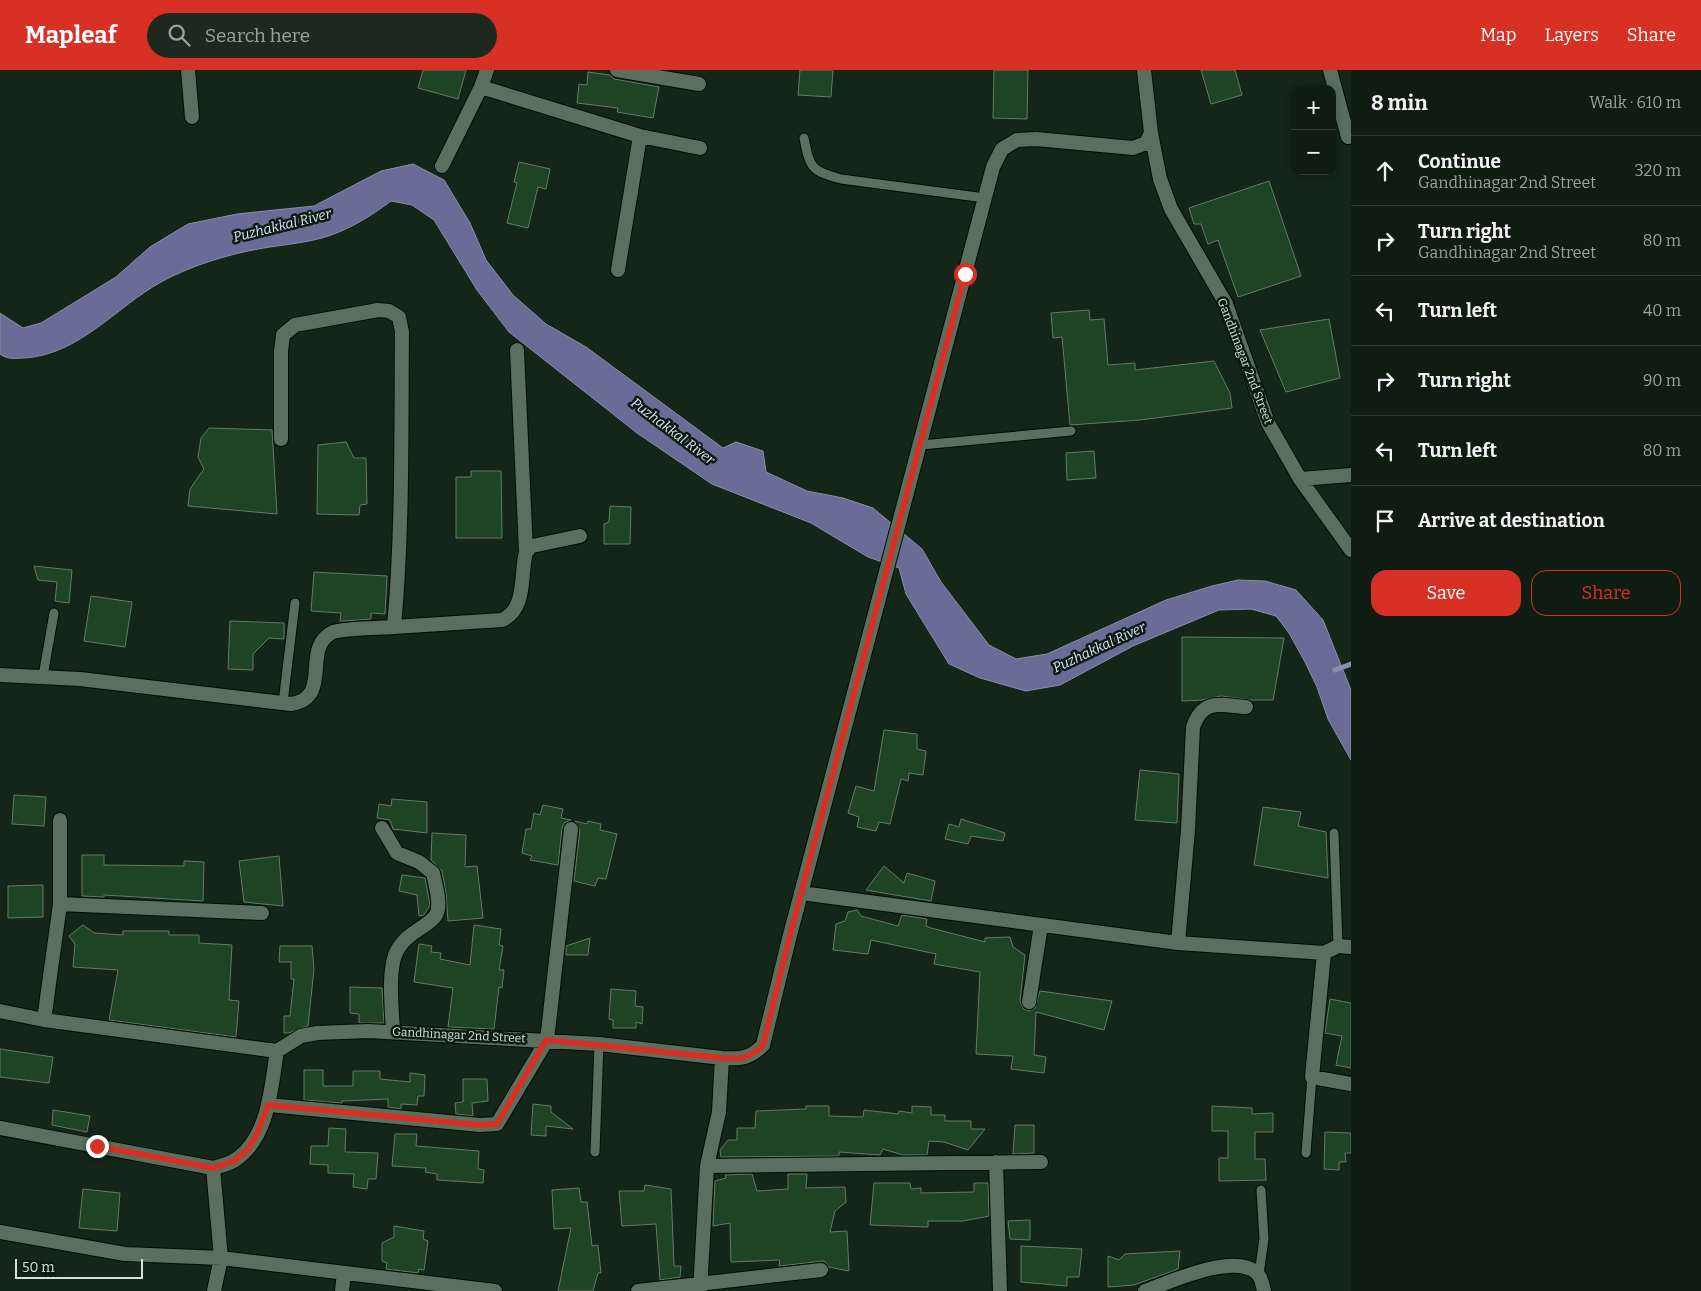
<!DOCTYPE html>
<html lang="en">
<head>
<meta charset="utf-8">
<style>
	:root { --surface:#0f1c11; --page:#1d291f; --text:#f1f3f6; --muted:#9ba19f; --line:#2f3a31; --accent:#d93025 }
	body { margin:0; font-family:Bitter,serif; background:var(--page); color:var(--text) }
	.controls { position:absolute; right:15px; top:15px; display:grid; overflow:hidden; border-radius:10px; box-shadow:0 2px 8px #0003 }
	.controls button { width:45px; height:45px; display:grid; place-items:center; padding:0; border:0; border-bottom:1px solid var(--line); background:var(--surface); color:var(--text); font:25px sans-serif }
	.scale { position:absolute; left:15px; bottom:12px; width:128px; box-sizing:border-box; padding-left:5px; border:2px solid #d6e2d8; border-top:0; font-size:14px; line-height:18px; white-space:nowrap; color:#d6e2d8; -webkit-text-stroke:4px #0b1c0e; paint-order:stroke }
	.stop { position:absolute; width:15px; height:15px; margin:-11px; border:4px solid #d93025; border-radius:50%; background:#fff }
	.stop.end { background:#d93025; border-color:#fff; box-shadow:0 1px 5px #0008 }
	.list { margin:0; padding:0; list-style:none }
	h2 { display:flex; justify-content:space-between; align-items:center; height:65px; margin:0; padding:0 20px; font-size:21px }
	h2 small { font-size:16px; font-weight:400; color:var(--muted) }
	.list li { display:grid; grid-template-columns:32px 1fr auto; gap:15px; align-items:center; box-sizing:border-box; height:70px; padding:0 20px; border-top:1px solid var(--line) }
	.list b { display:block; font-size:19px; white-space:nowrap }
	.list p { margin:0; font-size:16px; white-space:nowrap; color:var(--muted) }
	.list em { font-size:16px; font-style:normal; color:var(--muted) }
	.actions { display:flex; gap:10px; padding:15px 20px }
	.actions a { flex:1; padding:11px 0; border:1px solid var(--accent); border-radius:15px; text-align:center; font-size:18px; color:var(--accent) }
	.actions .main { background:var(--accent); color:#fff }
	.icon { flex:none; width:28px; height:28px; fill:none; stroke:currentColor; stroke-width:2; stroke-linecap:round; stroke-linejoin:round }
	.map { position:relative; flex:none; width:1351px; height:1221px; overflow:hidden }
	header { display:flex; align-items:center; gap:30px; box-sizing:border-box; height:70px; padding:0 25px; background:var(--accent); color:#fff }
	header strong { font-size:24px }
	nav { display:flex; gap:28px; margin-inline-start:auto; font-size:18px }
	.search { width:350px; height:45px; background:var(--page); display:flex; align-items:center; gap:12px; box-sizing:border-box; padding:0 18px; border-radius:28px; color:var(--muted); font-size:19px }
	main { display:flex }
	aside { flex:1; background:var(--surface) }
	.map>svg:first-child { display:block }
	.water { fill:#686c97; stroke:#898faa }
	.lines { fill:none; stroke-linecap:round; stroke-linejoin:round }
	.stream { stroke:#898faa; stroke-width:5 }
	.building { fill:#1e4325; stroke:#657a67 }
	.service-casing { stroke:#010f03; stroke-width:11 }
	.minor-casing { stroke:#010f03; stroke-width:16 }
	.service { stroke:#5a6f5d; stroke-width:9 }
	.minor { stroke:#5a6f5d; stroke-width:14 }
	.route { stroke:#d93025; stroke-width:6 }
	.labels { text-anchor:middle; stroke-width:5; stroke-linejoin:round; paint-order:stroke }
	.street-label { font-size:12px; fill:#d6e2d8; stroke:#0b1c0e }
	.water-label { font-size:14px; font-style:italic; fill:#dde1fd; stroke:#0b1c0e }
</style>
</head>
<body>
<header>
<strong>Mapleaf</strong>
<div class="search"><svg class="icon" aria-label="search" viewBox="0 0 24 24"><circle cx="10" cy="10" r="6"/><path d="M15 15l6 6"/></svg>Search here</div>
<nav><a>Map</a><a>Layers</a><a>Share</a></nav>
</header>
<main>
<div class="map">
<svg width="1351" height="1221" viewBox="0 0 1351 1221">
	<rect width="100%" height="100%" fill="#142617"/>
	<path class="water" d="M 413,94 L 444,110 L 470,153 L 486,190 L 513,225 L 546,254 L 586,277 L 723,378 L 736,372 L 763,381 L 766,402 L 807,421 L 843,428 L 873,438 L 922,479 L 941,512 L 989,575 L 1016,589 L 1047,584 L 1166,530 L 1212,516 L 1238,510 L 1265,511 L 1296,520 L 1323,550 L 1351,620 L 1351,690 L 1328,649 L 1317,617 L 1305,592 L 1289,563 L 1276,546 L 1251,539 L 1219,540 L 1133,576 L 1060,615 L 1026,621 L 980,608 L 949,594 L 906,524 L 899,498 L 868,487 L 811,453 L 712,414 L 637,363 L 509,262 L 477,220 L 434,150 L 412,135 L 391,131 C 375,143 358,154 339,162 C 314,173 285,174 258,179 C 226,185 190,196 161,212 C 116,237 80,284 25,288 C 15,288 8,290 0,284 L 0,243 L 23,258 L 41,253 L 116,207 L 150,177 L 188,154 L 237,144 L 314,136 L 381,101 Z"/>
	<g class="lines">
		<path class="stream" d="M 1335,600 L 1351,594"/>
	</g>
	<path class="building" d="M 423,0 L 466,0 L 458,29 L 418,18 Z
		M 800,0 L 833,0 L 831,27 L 798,25 Z
		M 994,0 L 1028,0 L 1027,49 L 993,48 Z
		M 1201,0 L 1235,0 L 1242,25 L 1211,34 Z
		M 588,2 L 610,5 L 614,9 L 659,17 L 653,48 L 617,42 L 618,38 L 577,33 L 579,14 L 587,15 Z
		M 519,92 L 550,99 L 546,119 L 538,117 L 528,158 L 507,153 L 517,113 L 514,112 Z
		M 1269,111 L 1301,206 L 1238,227 L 1218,170 L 1208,174 L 1201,154 L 1194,154 L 1189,138 Z
		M 1089,240 L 1090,250 L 1104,249 L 1108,295 L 1135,293 L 1135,300 L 1214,291 L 1230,323 L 1232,338 L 1140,350 L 1070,355 L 1062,267 L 1053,268 L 1051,243 Z
		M 1329,249 L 1340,308 L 1286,322 L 1260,260 Z
		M 209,358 L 272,360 L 277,444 L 188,436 L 190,419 L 204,399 L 198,387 L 201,368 Z
		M 346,372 L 354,388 L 366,388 L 367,434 L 360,435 L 359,445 L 317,444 L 318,375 Z
		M 1094,381 L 1096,408 L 1067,410 L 1066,383 Z
		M 471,401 L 501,401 L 502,468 L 456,468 L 456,407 L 471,407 Z
		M 610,436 L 631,437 L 630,474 L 604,474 L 604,454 L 609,452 Z
		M 34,496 L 72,500 L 69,533 L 55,531 L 57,512 L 38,510 Z
		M 314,502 L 387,506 L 385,544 L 371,543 L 371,549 L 343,551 L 340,551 L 341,543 L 311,541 Z
		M 91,526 L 132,532 L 125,577 L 84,571 Z
		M 230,551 L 284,553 L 284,569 L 269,568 L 253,584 L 253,600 L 228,599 Z
		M 1182,567 L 1284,568 L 1273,630 L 1251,630 L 1221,626 L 1202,630 L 1182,631 Z
		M 884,660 L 917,664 L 917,679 L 926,681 L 923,705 L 909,703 L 908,711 L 901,709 L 890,754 L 879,752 L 876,761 L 857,757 L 859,747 L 848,743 L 856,716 L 874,721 Z
		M 1140,700 L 1179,704 L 1177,753 L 1135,750 Z
		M 14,725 L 46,727 L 44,756 L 12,754 Z
		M 392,729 L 427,732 L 427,763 L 393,759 L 390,750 L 377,748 L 379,734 L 391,736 Z
		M 543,735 L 563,739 L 561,748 L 571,750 L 564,753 L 562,758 L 558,795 L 530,790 L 532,786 L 522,783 L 526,759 L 531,759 L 534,743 L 540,745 Z
		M 1263,737 L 1301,742 L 1298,756 L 1326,762 L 1328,808 L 1254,795 Z
		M 961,749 L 1005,763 L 1003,771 L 971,766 L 968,774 L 945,769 L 949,754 L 959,757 Z
		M 575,751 L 587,754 L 588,751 L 601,754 L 600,760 L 617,764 L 606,809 L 598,808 L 595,816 L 574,811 L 580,760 Z
		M 432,763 L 466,765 L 465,797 L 477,796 L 483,848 L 448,851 L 446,823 L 442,801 L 431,790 Z
		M 82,785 L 104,785 L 104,795 L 184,796 L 184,791 L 204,792 L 203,831 L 104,825 L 104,827 L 82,826 Z
		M 279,786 L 283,836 L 244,832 L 239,791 Z
		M 884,796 L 904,813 L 907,803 L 935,811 L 931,831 L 866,820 Z
		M 402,805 L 425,808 L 430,835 L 424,845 L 419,846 L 417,825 L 399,821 Z
		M 43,815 L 43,847 L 8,848 L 8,816 Z
		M 857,840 L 861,846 L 898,856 L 902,845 L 927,849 L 926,856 L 931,858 L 985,872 L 985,868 L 1010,867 L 1013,877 L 1025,885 L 1020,931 L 1023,938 L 1028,941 L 1035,938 L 1040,921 L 1112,931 L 1104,960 L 1036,942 L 1034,985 L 1046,987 L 1044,1003 L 1011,999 L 1013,986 L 976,984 L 980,902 L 934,894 L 936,884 L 871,870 L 868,884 L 833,880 L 836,854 L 845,851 L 848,842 Z
		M 83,855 L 94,863 L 123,865 L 123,861 L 169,861 L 169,865 L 199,865 L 199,873 L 232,875 L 229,930 L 239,931 L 236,967 L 109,950 L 118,900 L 73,897 L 75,874 L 69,866 Z
		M 474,855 L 501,859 L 499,875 L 503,876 L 499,900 L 504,900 L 502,918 L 499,917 L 494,959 L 448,957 L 453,918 L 414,912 L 419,874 L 432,876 L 431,882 L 441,883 L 440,889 L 470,895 Z
		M 590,868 L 588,885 L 566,885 L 566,876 Z
		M 280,876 L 312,876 L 314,899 L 308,956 L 289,963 L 284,963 L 284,946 L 290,946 L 294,909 L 291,909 L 291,892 L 279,892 Z
		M 350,917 L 382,918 L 384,953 L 359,953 L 359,944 L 350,943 Z
		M 611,919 L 636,921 L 635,936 L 643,937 L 642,954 L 636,952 L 636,958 L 613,958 L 613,950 L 609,949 Z
		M 1330,929 L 1351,933 L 1351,998 L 1336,995 L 1342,966 L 1325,963 Z
		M 0,979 L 53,987 L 49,1013 L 0,1007 Z
		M 304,1000 L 323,1000 L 323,1016 L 353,1016 L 353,1001 L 380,1001 L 380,1009 L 410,1012 L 410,1003 L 425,1005 L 424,1026 L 418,1026 L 417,1035 L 401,1034 L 401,1039 L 388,1037 L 388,1029 L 342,1031 L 342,1033 L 304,1030 Z
		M 463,1009 L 487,1009 L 488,1031 L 472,1033 L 473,1046 L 456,1044 L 455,1033 L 463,1032 Z
		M 533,1034 L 551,1036 L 551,1042 L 573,1059 L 546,1056 L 546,1066 L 531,1065 Z
		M 806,1036 L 829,1036 L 829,1046 L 863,1047 L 864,1040 L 898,1044 L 899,1041 L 912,1043 L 912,1036 L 931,1037 L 931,1045 L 945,1045 L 945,1051 L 971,1051 L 971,1059 L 985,1059 L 968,1080 L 944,1072 L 929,1071 L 927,1085 L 903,1085 L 883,1079 L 880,1085 L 839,1082 L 839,1086 L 721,1087 L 720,1080 L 728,1070 L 737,1070 L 737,1058 L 755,1058 L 756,1041 L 806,1039 Z
		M 1212,1036 L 1252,1038 L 1252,1044 L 1273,1043 L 1273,1062 L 1255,1062 L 1255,1089 L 1265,1089 L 1266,1110 L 1219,1111 L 1219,1088 L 1228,1088 L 1228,1061 L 1212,1061 Z
		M 53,1040 L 90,1046 L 87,1062 L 52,1055 Z
		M 1015,1055 L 1034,1055 L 1034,1083 L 1013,1084 Z
		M 329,1058 L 346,1059 L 345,1082 L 378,1083 L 376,1109 L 368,1109 L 367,1119 L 353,1117 L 354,1104 L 328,1103 L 328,1095 L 310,1094 L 311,1076 L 328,1076 Z
		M 1325,1062 L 1351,1063 L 1351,1083 L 1345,1083 L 1346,1092 L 1339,1092 L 1339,1100 L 1324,1099 Z
		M 395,1064 L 417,1064 L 416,1076 L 479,1081 L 478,1099 L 484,1100 L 483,1113 L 437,1110 L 437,1104 L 425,1102 L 426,1098 L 392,1096 Z
		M 752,1104 L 757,1121 L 788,1119 L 788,1104 L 807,1104 L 806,1118 L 845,1117 L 846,1132 L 835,1141 L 830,1162 L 847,1161 L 849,1201 L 829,1197 L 824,1191 L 779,1196 L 780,1190 L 731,1192 L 730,1153 L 713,1156 L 715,1111 L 726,1108 L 725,1105 Z
		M 874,1113 L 910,1113 L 911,1119 L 921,1118 L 921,1123 L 974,1122 L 974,1113 L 988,1113 L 989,1146 L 963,1151 L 928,1151 L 928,1157 L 870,1155 Z
		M 645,1115 L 671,1119 L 674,1196 L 681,1196 L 680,1207 L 660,1210 L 656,1154 L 622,1156 L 619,1121 L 644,1121 Z
		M 579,1118 L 581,1132 L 587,1132 L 592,1176 L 598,1175 L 601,1203 L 598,1203 L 593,1221 L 558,1221 L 571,1158 L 554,1159 L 552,1120 Z
		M 83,1119 L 120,1123 L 117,1161 L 79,1158 Z
		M 1030,1150 L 1030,1170 L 1010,1169 L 1008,1151 Z
		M 394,1156 L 424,1161 L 423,1169 L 428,1171 L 424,1200 L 419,1199 L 418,1203 L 386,1199 L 387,1193 L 382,1191 L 382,1173 L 394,1167 Z
		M 1021,1176 L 1082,1179 L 1079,1207 L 1067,1207 L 1067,1216 L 1021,1212 Z
		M 1180,1181 L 1178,1199 L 1134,1215 L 1108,1217 L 1108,1186 L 1119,1190 L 1125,1184 Z"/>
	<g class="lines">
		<defs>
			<path id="service" d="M 804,68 C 810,98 811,101 841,109 L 985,128
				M 921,375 L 1071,361
				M 43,606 L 54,543
				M 283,633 L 295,533
				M 1334,763 L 1338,876
				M 595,1082 L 599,974
				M 1306,1083 L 1312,1007
				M 1259,1204 L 1264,1169 L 1261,1120"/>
			<path id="minor" d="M 188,0 L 192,47
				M 487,0 L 481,17 L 640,66 L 618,200
				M 617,0 L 699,14
				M 1144,0 L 1151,63 L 1160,109 L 1171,139 L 1226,234 L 1268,353 L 1300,409 L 1351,480
				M 1330,0 L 1348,67
				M 640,66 L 700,78
				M 442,96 L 481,17
				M 517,280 L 526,482
				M 1300,409 L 1351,405
				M 394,557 L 502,550 C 527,539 520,505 526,482 L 532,476 L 580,466
				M 0,605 L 80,609 L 291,634 C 334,627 300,578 333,562 C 344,558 381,558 394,557 C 403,459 401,360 402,262 L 399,247 L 389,241 L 378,240 L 295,255 L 283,265 L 281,281 L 281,369
				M 382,758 L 397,783 L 419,792 L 433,803 C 435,814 442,834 436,845 C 428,858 405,861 395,885 C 388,905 392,940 393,962
				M 801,823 L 1178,873 L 1324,883 L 1312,1007 L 1351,1014
				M 60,834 L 60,750
				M 1178,873 L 1188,760 L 1193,657 C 1203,628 1220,635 1246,637
				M 1324,883 L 1338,876 L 1351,877
				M 1029,932 L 1041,855
				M 0,941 L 44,950 L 277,981 L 301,966 L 317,963 L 368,961 L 599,974 L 722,988 C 740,989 750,989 763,975 L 790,865 L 993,97 L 1002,79 L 1017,70 L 1036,69 L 1133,78 L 1146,73 L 1151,63
				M 44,950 L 60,834 L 262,843
				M 277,981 C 271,1017 269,1068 235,1090 C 229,1094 220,1096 213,1098 L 221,1188 L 495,1221
				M 269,1035 L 480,1055 L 497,1054 L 547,970 L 571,759
				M 0,1058 L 213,1098
				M 996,1092 L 1000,1221
				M 707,1096 L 1041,1092
				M 0,1162 L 125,1184 L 221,1188 L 214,1221
				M 342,1221 L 344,1203
				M 638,1221 L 821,1200
				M 700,1221 L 707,1096 L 719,1042 L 722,988
				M 1145,1221 C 1170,1212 1234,1182 1257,1203 C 1261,1207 1263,1216 1264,1221"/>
		</defs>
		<use href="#service" class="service-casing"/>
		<use href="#minor" class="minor-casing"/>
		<use href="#service" class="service"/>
		<use href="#minor" class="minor"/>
	</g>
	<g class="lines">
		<path class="route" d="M 97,1076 L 213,1098 L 234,1091 L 248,1079 L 258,1062 L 268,1035 L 480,1055 L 497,1054 L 546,970 L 722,988 C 740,989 750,989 763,975 L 790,865 L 965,204"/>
	</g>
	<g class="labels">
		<g class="street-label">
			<text transform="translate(1245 291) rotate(69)" y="4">Gandhinagar 2nd Street</text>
			<text transform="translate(459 965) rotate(3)" y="4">Gandhinagar 2nd Street</text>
		</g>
		<g class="water-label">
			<text transform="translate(282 155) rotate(-14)" y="5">Puzhakkal River</text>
			<text transform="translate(673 361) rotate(37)" y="5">Puzhakkal River</text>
			<text transform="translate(1099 577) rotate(-25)" y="5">Puzhakkal River</text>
		</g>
	</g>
</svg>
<div class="controls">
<button>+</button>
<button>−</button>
</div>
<div class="scale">50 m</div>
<div class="stop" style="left:965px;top:204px"></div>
<div class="stop end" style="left:97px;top:1076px"></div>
</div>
<aside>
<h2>8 min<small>Walk · 610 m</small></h2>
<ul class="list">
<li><svg class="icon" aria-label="ahead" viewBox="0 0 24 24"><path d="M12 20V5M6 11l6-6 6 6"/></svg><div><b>Continue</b><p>Gandhinagar 2nd Street</p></div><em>320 m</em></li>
<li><svg class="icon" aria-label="right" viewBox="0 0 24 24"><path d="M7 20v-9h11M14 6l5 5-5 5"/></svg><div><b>Turn right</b><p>Gandhinagar 2nd Street</p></div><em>80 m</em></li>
<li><svg class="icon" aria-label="left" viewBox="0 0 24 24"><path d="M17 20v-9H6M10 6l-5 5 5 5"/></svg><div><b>Turn left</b></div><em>40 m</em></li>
<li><svg class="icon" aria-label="right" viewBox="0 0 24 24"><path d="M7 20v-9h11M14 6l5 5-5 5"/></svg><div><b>Turn right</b></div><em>90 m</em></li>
<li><svg class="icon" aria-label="left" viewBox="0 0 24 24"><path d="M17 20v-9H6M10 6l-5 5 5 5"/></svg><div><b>Turn left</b></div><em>80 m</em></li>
<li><svg class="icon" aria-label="arrive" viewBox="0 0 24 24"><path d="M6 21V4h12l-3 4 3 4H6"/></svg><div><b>Arrive at destination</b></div></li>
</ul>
<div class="actions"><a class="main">Save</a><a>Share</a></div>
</aside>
</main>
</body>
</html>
